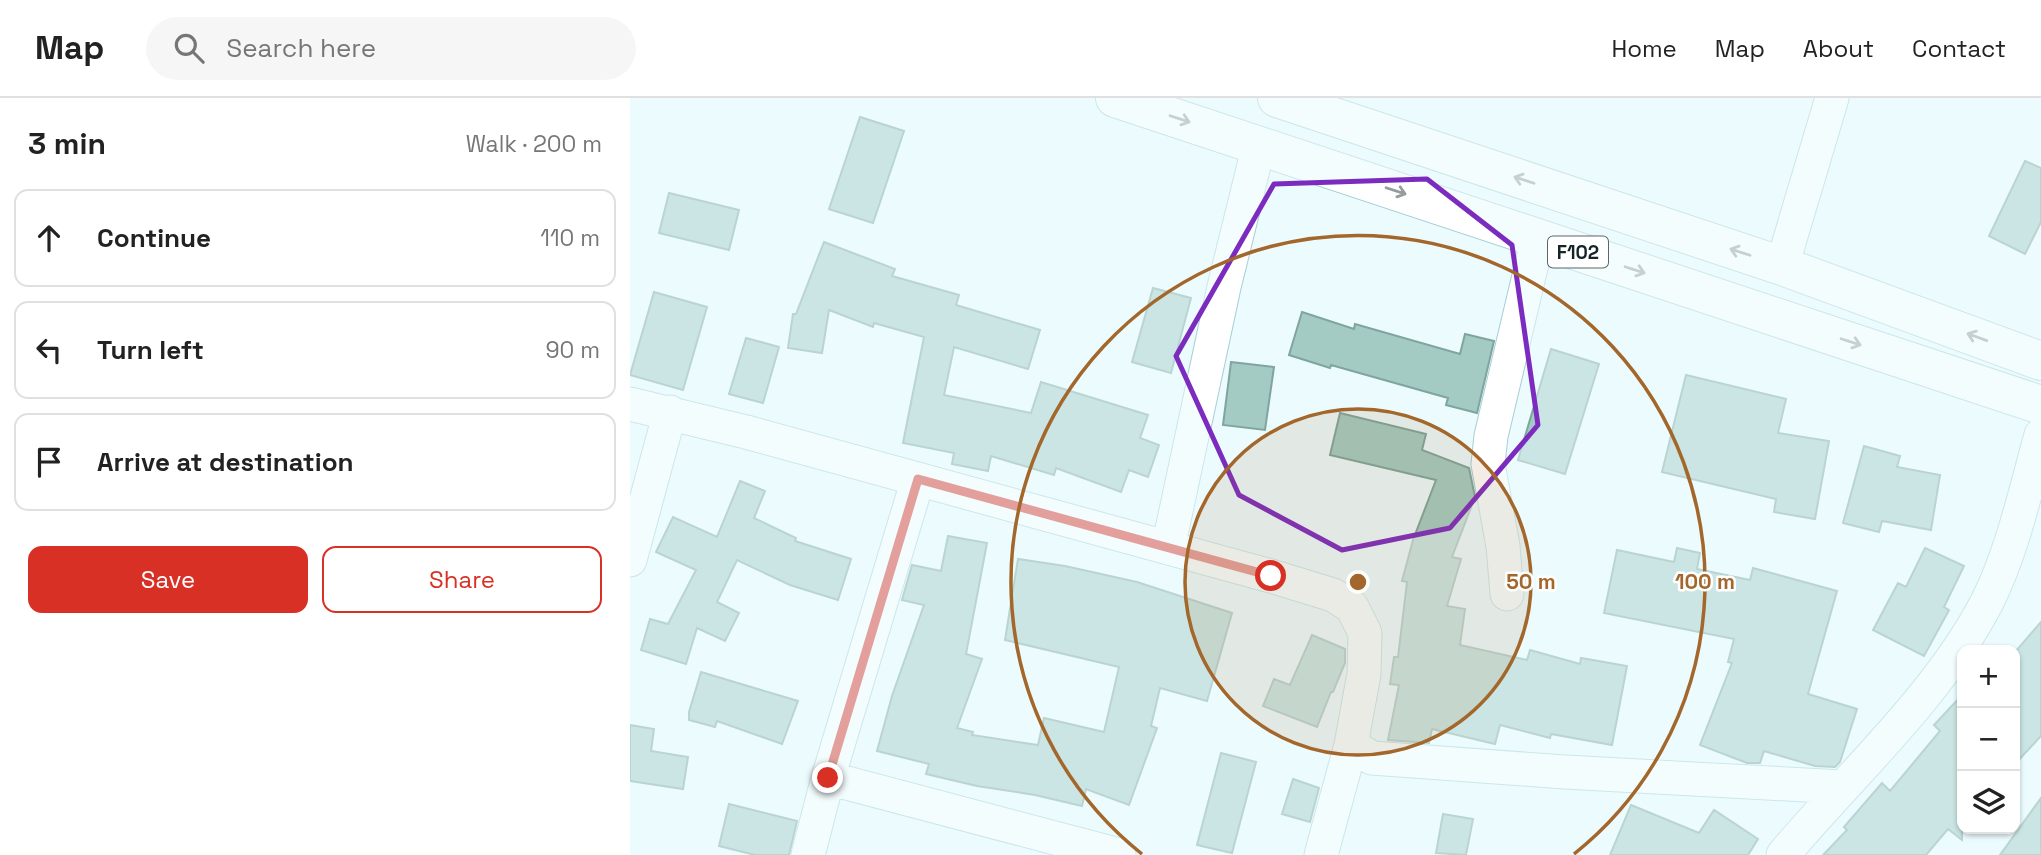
<!DOCTYPE html>
<html lang="en">
<head>
<meta charset="utf-8">
<style>
	:root { --surface:#fff; --page:#f6f6f6; --text:#222; --muted:#767676; --line:#e0e0e0; --accent:#d93025 }
	body { margin:0; font-family:"Space Grotesk",sans-serif; background:var(--page); color:var(--text) }
	.controls { position:absolute; right:21px; bottom:21px; display:grid; overflow:hidden; border-radius:14px; box-shadow:0 2px 5px #0004 }
	.controls button { width:63px; height:63px; display:grid; place-items:center; padding:0; border:0; border-bottom:2px solid var(--line); background:var(--surface); color:var(--text); font:35px sans-serif }
	.stop { position:absolute; width:21px; height:21px; margin:-16px; border:5px solid #d93025; border-radius:50%; background:#fff }
	.stop.end { background:#d93025; border-color:#fff; box-shadow:0 2px 7px #0008 }
	.list { margin:0; padding:0; list-style:none }
	h2 { display:flex; justify-content:space-between; align-items:center; height:91px; margin:0; padding:0 28px; font-size:30px }
	h2 small { font-size:23px; font-weight:400; color:var(--muted) }
	.list li { display:grid; grid-template-columns:46px 1fr auto; gap:21px; align-items:center; box-sizing:border-box; height:98px; margin:0 14px 14px; padding:0 14px; border:2px solid var(--line); border-radius:14px }
	.list b { display:block; font-size:26px; white-space:nowrap }
	.list em { font-size:23px; font-style:normal; color:var(--muted) }
	.actions { display:flex; gap:14px; padding:21px 28px }
	.actions a { flex:1; padding:16px 0; border:2px solid var(--accent); border-radius:14px; text-align:center; font-size:24px; color:var(--accent) }
	.actions .main { background:var(--accent); color:#fff }
	.icon { flex:none; width:38px; height:38px; fill:none; stroke:currentColor; stroke-width:2; stroke-linecap:round; stroke-linejoin:round }
	.map { position:relative; flex:none; width:1411px; height:757px; overflow:hidden }
	header { display:flex; align-items:center; gap:42px; box-sizing:border-box; height:98px; padding:0 35px; background:var(--surface); border-bottom:2px solid var(--line) }
	header strong { font-size:33px }
	nav { display:flex; gap:38px; margin-inline-start:auto; font-size:24px }
	.search { width:490px; height:63px; background:var(--page); display:flex; align-items:center; gap:18px; box-sizing:border-box; padding:0 24px; border-radius:38px; color:var(--muted); font-size:26px }
	main { display:flex }
	aside { flex:1; background:var(--surface) }
	.map>svg:first-child { display:block }
	.building { fill:#a3cbc3; stroke:#7fa59e; stroke-width:2 }
	.lines { fill:none; stroke-linecap:round; stroke-linejoin:round }
	.minor-casing { stroke:#a6ced6; stroke-width:35 }
	.major-casing { stroke:#a6ced6; stroke-width:40 }
	.minor { stroke:#fff; stroke-width:33 }
	.major { stroke:#fff; stroke-width:38 }
	.oneway { stroke:#969c9e }
	.route { stroke:#d93025; stroke-width:9 }
	.marked { fill:none; stroke:#7b2cbf; stroke-width:5; stroke-linejoin:round }
	.ring { fill:none; stroke:#a4672b; stroke-width:3.5 }
	.labels { text-anchor:middle; stroke-width:5; stroke-linejoin:round; paint-order:stroke }
	.shield { fill:#fff; stroke:#5b6668; stroke-width:2 }
	.shield-label { font-size:19px; font-weight:bold; fill:#152427 }
	.centre { fill:#a4672b; stroke:#fff; stroke-width:3.5 }
	.ring-label { font-size:21px; text-anchor:middle; font-weight:bold; fill:#a4672b; stroke:#fff; stroke-width:5; stroke-linejoin:round; paint-order:stroke }
</style>
</head>
<body>
<header>
<strong>Map</strong>
<div class="search"><svg class="icon" aria-label="search" viewBox="0 0 24 24"><circle cx="10" cy="10" r="6"/><path d="M15 15l6 6"/></svg>Search here</div>
<nav><a>Home</a><a>Map</a><a>About</a><a>Contact</a></nav>
</header>
<main>
<aside>
<h2>3 min<small>Walk · 200 m</small></h2>
<ul class="list">
<li><svg class="icon" aria-label="ahead" viewBox="0 0 24 24"><path d="M12 20V5M6 11l6-6 6 6"/></svg><div><b>Continue</b></div><em>110 m</em></li>
<li><svg class="icon" aria-label="left" viewBox="0 0 24 24"><path d="M17 20v-9H6M10 6l-5 5 5 5"/></svg><div><b>Turn left</b></div><em>90 m</em></li>
<li><svg class="icon" aria-label="arrive" viewBox="0 0 24 24"><path d="M6 21V4h12l-3 4 3 4H6"/></svg><div><b>Arrive at destination</b></div></li>
</ul>
<div class="actions"><a class="main">Save</a><a>Share</a></div>
</aside>
<div class="map">
<svg width="1411" height="757" viewBox="0 0 1411 757">
	<rect width="100%" height="100%" fill="#ebfbfe"/>
	<path class="building" d="M 230,19 L 274,33 L 243,125 L 199,111 Z
		M 1395,63 L 1411,70 L 1411,124 L 1395,156 L 1359,138 Z
		M 39,95 L 109,112 L 99,152 L 29,135 Z
		M 194,144 L 265,171 L 262,178 L 329,197 L 326,207 L 410,232 L 398,271 L 324,249 L 314,297 L 401,315 L 411,284 L 518,317 L 510,340 L 529,347 L 518,379 L 499,372 L 491,394 L 426,370 L 424,377 L 361,358 L 358,373 L 322,366 L 324,355 L 273,345 L 294,239 L 244,225 L 243,229 L 199,212 L 192,255 L 158,250 L 163,216 L 166,216 Z
		M 523,190 L 561,200 L 541,275 L 502,264 Z
		M 24,194 L 77,209 L 53,292 L 0,277 Z
		M 672,214 L 724,231 L 725,226 L 830,256 L 835,236 L 864,243 L 847,315 L 816,307 L 818,300 L 701,267 L 700,270 L 659,257 Z
		M 116,240 L 149,249 L 133,305 L 99,296 Z
		M 921,251 L 969,266 L 935,376 L 888,362 Z
		M 601,264 L 644,269 L 635,332 L 593,327 Z
		M 1056,277 L 1156,301 L 1148,335 L 1199,343 L 1185,421 L 1144,414 L 1146,401 L 1032,374 Z
		M 710,315 L 796,336 L 792,352 L 839,370 L 845,399 L 822,459 L 831,461 L 817,508 L 835,511 L 830,547 L 897,562 L 900,552 L 950,566 L 951,560 L 997,568 L 982,647 L 921,636 L 920,640 L 870,627 L 865,646 L 802,631 L 799,645 L 758,642 L 769,587 L 760,586 L 764,559 L 768,559 L 777,484 L 772,483 L 783,442 L 806,382 L 700,357 Z
		M 1234,348 L 1270,358 L 1267,369 L 1310,377 L 1301,432 L 1252,423 L 1249,434 L 1213,425 Z
		M 110,383 L 135,393 L 124,420 L 166,440 L 165,443 L 221,461 L 208,502 L 160,487 L 107,462 L 87,504 L 109,515 L 95,543 L 67,530 L 56,566 L 11,552 L 20,521 L 38,526 L 66,472 L 26,454 L 43,419 L 87,439 Z
		M 318,438 L 357,445 L 336,556 L 352,561 L 327,630 L 343,634 L 342,637 L 408,647 L 414,620 L 474,634 L 489,569 L 375,542 L 388,461 L 435,468 L 507,484 L 602,515 L 577,603 L 530,590 L 521,628 L 527,630 L 499,707 L 456,691 L 452,708 L 405,697 L 347,688 L 296,676 L 299,666 L 247,653 L 262,598 L 294,507 L 272,502 L 282,467 L 311,473 Z
		M 1047,450 L 1070,455 L 1067,471 L 1120,482 L 1123,470 L 1207,493 L 1178,596 L 1227,611 L 1210,664 L 1205,669 L 1185,668 L 1134,653 L 1130,665 L 1117,665 L 1070,647 L 1102,565 L 1098,564 L 1104,541 L 974,515 L 987,452 L 1044,464 Z
		M 1295,450 L 1334,468 L 1314,509 L 1319,512 L 1294,558 L 1243,532 L 1268,485 L 1276,489 Z
		M 1411,524 L 1411,638 L 1385,666 L 1385,554 Z
		M 682,537 L 715,551 L 715,565 L 703,594 L 701,594 L 687,629 L 633,608 L 644,581 L 660,587 Z
		M 71,574 L 168,603 L 152,646 L 87,623 L 85,629 L 59,622 L 59,614 Z
		M 1332,597 L 1332,742 L 1318,731 L 1296,757 L 1193,757 L 1217,732 L 1214,729 L 1252,685 L 1260,693 L 1310,633 L 1304,627 Z
		M 0,627 L 24,631 L 21,653 L 58,659 L 53,691 L 0,683 Z
		M 591,655 L 626,664 L 602,755 L 567,747 Z
		M 663,681 L 689,690 L 680,724 L 652,716 Z
		M 1411,700 L 1411,757 L 1370,757 Z
		M 99,706 L 167,723 L 159,757 L 125,757 L 89,748 Z
		M 1001,707 L 1069,735 L 1084,712 L 1128,741 L 1118,757 L 980,757 Z
		M 813,716 L 843,721 L 836,757 L 806,755 Z"/>
	<g class="lines">
		<defs>
			<path id="minor" d="M 1152,168 L 1202,0
				M 0,306 L 116,334 L 641,478 L 703,497 L 722,509 L 735,535 L 734,576 L 721,647 L 691,757
				M 538,450 L 594,189 L 629,47
				M 0,462 L 40,314
				M 877,496 L 873,448 L 858,366 L 861,338 L 908,140
				M 721,647 L 742,660 L 935,674 L 1212,689
				M 198,680 L 489,757
				M 178,757 L 198,680 L 288,381
				M 1153,757 C 1220,677 1309,597 1357,504 C 1382,455 1396,391 1411,337"/>
			<path id="major" d="M 485,0 L 1411,307
				M 647,0 L 1152,168 L 1411,263"/>
		</defs>
		<use href="#minor" class="minor-casing"/>
		<use href="#major" class="major-casing"/>
		<use href="#minor" class="minor"/>
		<use href="#major" class="major"/>
	</g>
	<defs><path id="oneway-shaft" d="M-6 0H5M1.5-3L5.5 0L1.5 3" fill="none" stroke-width="1.6" stroke-linecap="round" stroke-linejoin="round" transform="scale(1.75)"/></defs>
	<g class="oneway">
		<use href="#oneway-shaft" transform="translate(550 21) rotate(18)"/>
		<use href="#oneway-shaft" transform="translate(894 82) rotate(-162)"/>
		<use href="#oneway-shaft" transform="translate(766 93) rotate(18)"/>
		<use href="#oneway-shaft" transform="translate(1110 154) rotate(-162)"/>
		<use href="#oneway-shaft" transform="translate(1005 172) rotate(18)"/>
		<use href="#oneway-shaft" transform="translate(1347 239) rotate(-160)"/>
		<use href="#oneway-shaft" transform="translate(1221 244) rotate(18)"/>
	</g>
	<g class="lines">
		<path class="route" d="M 198,680 L 288,381 L 641,478"/>
	</g>
	<path d="M0 0H1411V757H0ZM 797,81 L 882,147 L 908,327 L 820,430 L 712,452 L 609,397 L 546,258 L 644,86 Z" fill="#ebfbfe" fill-opacity=".55" fill-rule="evenodd"/>
	<path class="marked" d="M 797,81 L 882,147 L 908,327 L 820,430 L 712,452 L 609,397 L 546,258 L 644,86 Z"/>
	<circle cx="728" cy="484" r="173" fill="#a4672b" fill-opacity=".12"/>
	<g class="ring">
		<circle cx="728" cy="484" r="173"/>
		<path d="M512 756A347 347 0 1 1 944 756"/>
	</g>
	<g class="labels">
		<rect class="shield" x="918" y="138.5" width="60" height="31" rx="5"/>
		<g class="shield-label">
			<text x="948" y="161">F102</text>
		</g>
	</g>
	<circle cx="728" cy="484" r="10" class="centre"/>
	<g class="ring-label">
		<text x="901" y="491">50 m</text>
		<text x="1075" y="491">100 m</text>
	</g>
</svg>
<div class="controls">
<button>+</button>
<button>−</button>
<button><svg class="icon" aria-label="layers" viewBox="0 0 24 24"><path d="M12 4l9 5-9 5-9-5zM3 14l9 5 9-5"/></svg></button>
</div>
<div class="stop" style="left:641px;top:478px"></div>
<div class="stop end" style="left:198px;top:680px"></div>
</div>
</main>
</body>
</html>
